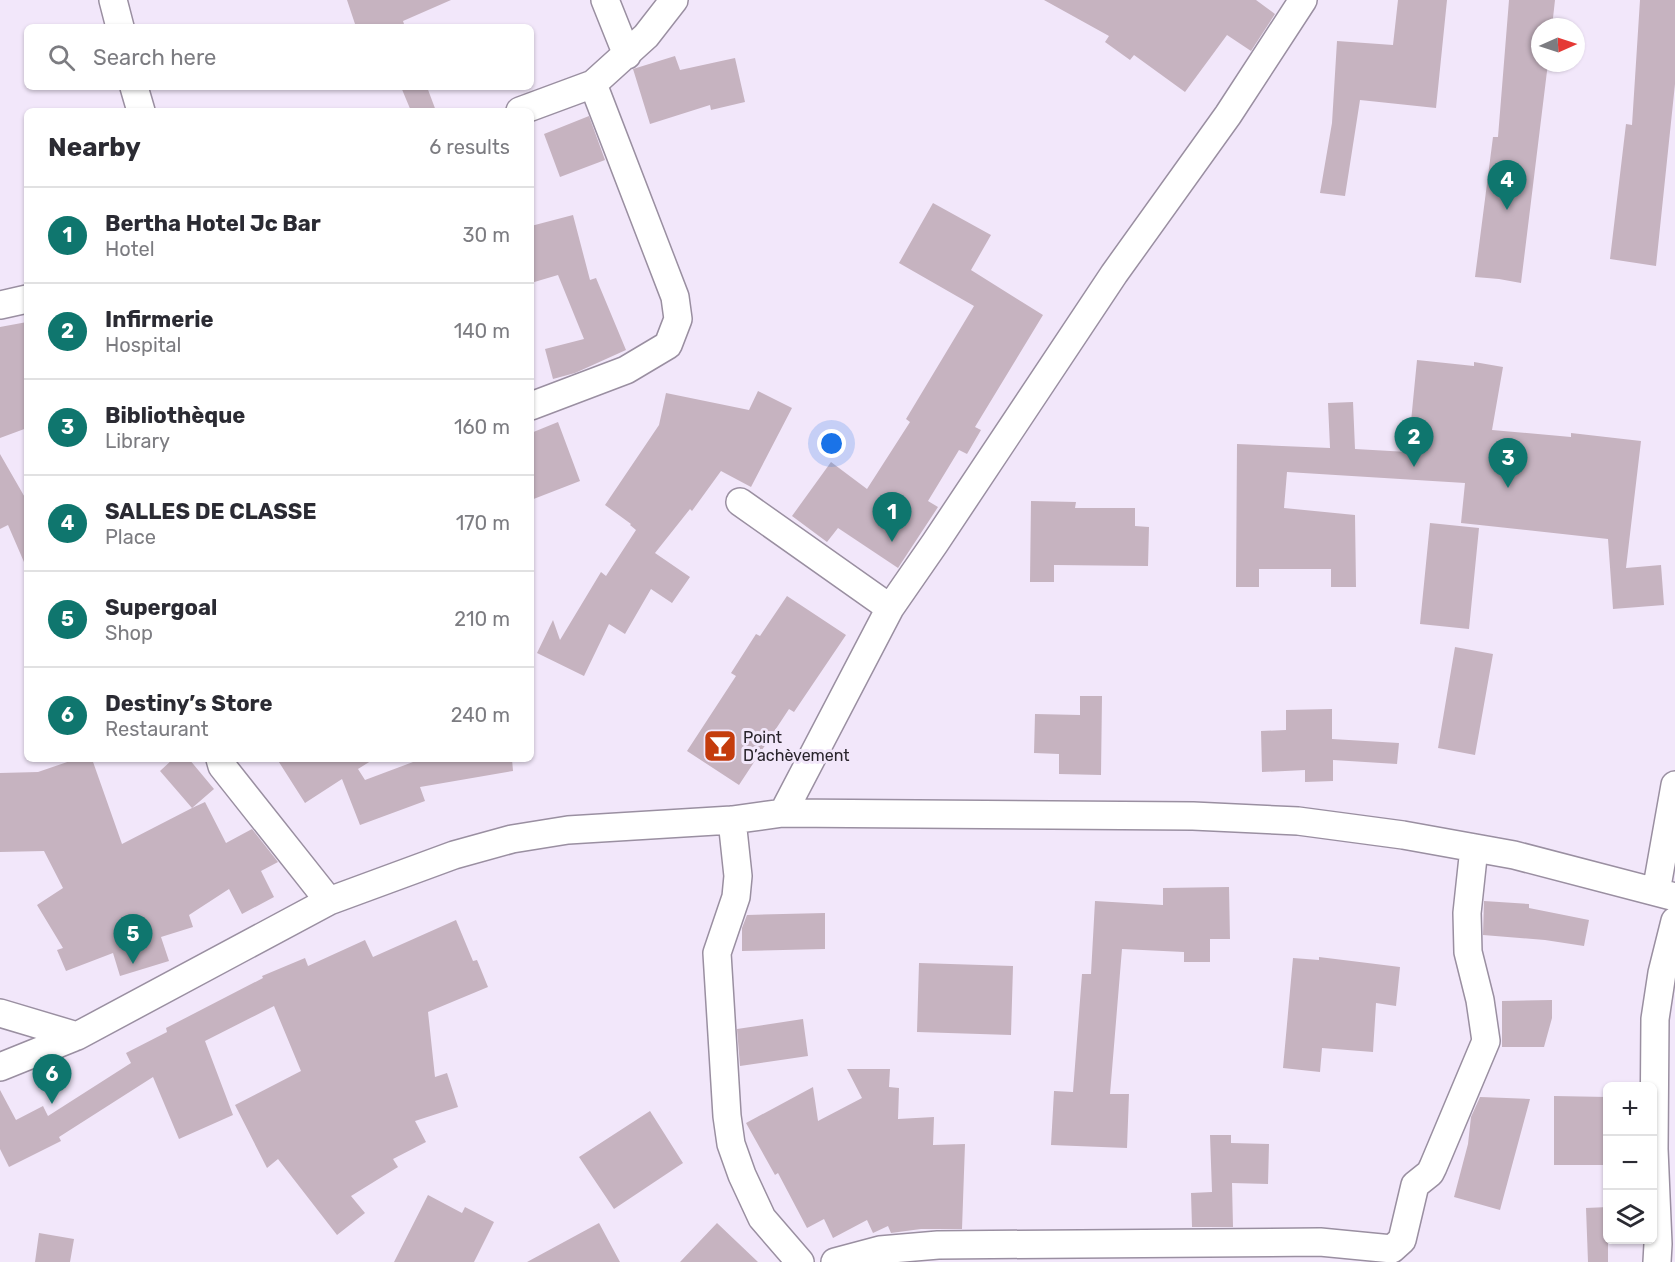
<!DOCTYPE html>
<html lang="en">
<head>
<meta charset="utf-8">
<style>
	:root { --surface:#fff; --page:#f2f2f3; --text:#2b2b33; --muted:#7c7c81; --line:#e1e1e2; --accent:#0f766e }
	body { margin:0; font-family:Rubik,sans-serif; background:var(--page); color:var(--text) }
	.controls { position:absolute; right:18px; bottom:18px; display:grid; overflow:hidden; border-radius:9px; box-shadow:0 2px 4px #0004 }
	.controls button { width:54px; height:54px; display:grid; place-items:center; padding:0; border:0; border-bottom:2px solid var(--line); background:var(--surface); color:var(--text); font:30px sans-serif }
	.compass { position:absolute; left:1531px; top:18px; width:54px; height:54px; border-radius:50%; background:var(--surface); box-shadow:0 2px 4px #0004; rotate:87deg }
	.you { position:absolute; left:832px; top:444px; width:21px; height:21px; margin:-15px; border:4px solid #fff; border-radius:50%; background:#1a73e8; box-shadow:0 0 0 9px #1a73e833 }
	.badge { display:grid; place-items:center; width:39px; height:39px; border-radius:50%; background:var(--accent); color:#fff; font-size:20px; font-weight:700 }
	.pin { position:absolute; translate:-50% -50px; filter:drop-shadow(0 2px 3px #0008) }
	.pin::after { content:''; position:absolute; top:32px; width:21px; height:18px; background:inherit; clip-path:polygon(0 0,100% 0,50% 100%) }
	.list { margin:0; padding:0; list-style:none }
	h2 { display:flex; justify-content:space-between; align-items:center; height:78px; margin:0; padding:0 24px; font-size:26px }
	h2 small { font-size:20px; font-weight:400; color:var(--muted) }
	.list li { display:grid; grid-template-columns:39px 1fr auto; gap:18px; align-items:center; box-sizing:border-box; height:96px; padding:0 24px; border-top:2px solid var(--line) }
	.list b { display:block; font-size:22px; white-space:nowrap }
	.list p { margin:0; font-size:20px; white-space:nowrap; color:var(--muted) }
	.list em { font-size:20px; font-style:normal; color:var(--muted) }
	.icon { flex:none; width:33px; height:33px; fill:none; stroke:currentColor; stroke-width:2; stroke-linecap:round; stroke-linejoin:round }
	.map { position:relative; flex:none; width:1675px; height:1262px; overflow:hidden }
	.search { position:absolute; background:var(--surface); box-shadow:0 2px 4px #0004; left:24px; top:24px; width:510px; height:66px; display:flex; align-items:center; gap:15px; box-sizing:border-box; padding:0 21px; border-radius:9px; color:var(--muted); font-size:22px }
	.panel { position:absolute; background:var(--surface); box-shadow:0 2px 4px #0004; left:24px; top:108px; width:510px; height:654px; border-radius:9px }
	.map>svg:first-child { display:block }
	.building { fill:#c6b3c0 }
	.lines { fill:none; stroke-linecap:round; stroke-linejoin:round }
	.street-casing { stroke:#9a8fa1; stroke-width:30 }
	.street { stroke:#fff; stroke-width:27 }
	.labels { text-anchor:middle; stroke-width:6; stroke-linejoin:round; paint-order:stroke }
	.poi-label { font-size:16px; fill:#29242b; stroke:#f2e7fa; text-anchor:start }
</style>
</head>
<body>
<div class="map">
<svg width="1675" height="1262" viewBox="0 0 1675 1262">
	<rect width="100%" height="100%" fill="#f2e7fa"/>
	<path class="building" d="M 347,0 L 451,0 L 403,21 L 405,27 L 356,27 Z
		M 1044,0 L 1256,0 L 1275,14 L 1251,51 L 1227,35 L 1185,92 L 1134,55 L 1130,60 L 1105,42 L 1109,36 Z
		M 1398,0 L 1447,0 L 1436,108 L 1360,100 L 1345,196 L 1320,193 L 1332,123 L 1337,41 L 1393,45 Z
		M 1509,0 L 1555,0 L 1552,27 L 1540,27 L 1540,63 L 1548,63 L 1521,283 L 1499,279 L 1475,277 L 1493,137 L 1498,137 Z
		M 1640,0 L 1675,0 L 1675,84 L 1656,266 L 1610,259 L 1626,124 L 1632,125 Z
		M 675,56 L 680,70 L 735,58 L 745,102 L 711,110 L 710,105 L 650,124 L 633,69 Z
		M 401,87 L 427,87 L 436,111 L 411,111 Z
		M 589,116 L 605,160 L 560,177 L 544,134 Z
		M 933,203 L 991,235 L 971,270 L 1043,315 L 975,427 L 981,430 L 967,454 L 959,450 L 928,501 L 938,507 L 898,568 L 838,528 L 827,542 L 792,516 L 831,462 L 867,489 L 910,422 L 906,419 L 974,306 L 899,263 Z
		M 573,215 L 590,280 L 596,278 L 626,350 L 575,373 L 553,379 L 545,349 L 584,339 L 558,275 L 531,283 L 531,226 Z
		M 27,322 L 27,428 L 0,438 L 0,327 Z
		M 1417,360 L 1474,366 L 1474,362 L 1503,367 L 1492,430 L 1571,437 L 1571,433 L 1641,441 L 1626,568 L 1661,565 L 1664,605 L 1613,609 L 1608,539 L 1461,523 L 1465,483 L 1287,472 L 1284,508 L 1355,515 L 1356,587 L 1331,587 L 1331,569 L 1259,569 L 1259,587 L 1236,587 L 1237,444 L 1330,448 L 1328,403 L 1353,402 L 1355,449 L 1408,452 Z
		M 758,391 L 792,408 L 751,487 L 721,471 L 692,511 L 690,509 L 655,553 L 690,577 L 672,603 L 651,589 L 625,634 L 609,624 L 584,676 L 537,653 L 553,620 L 560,640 L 601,572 L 606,576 L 636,530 L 630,525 L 631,524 L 605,505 L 659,425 L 666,393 L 749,410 Z
		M 558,422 L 580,481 L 531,500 L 531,433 Z
		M 0,454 L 27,501 L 27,569 L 8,525 L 0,529 Z
		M 1031,501 L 1076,502 L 1075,508 L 1135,508 L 1135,526 L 1149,527 L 1148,566 L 1054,565 L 1054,582 L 1030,582 Z
		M 1430,523 L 1479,528 L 1469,629 L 1420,624 Z
		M 787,596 L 846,635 L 794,712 L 789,709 L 739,785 L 687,751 L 736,676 L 731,673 L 756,634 L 760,636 Z
		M 1455,647 L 1493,654 L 1475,755 L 1438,748 Z
		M 1080,696 L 1102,696 L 1101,775 L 1059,774 L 1059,754 L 1034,753 L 1035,714 L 1080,715 Z
		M 1332,709 L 1332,739 L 1399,743 L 1397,764 L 1333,760 L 1333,781 L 1305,782 L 1305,770 L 1262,772 L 1261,731 L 1286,730 L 1286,710 Z
		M 76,759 L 92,759 L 122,844 L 192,808 L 160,771 L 173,759 L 189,759 L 214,789 L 192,808 L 205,802 L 226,843 L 252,829 L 278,862 L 261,871 L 274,897 L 242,914 L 229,889 L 189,915 L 193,927 L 161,937 L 169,961 L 120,976 L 113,953 L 66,971 L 57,950 L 63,948 L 37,905 L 63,888 L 44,851 L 0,852 L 0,773 L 38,772 Z
		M 277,759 L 374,759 L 358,769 L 365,780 L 421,759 L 512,759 L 513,771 L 420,787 L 425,801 L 360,825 L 342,779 L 305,803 Z
		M 1229,887 L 1230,939 L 1210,939 L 1210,962 L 1184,962 L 1184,952 L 1122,949 L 1110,1094 L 1129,1094 L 1127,1148 L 1051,1145 L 1054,1091 L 1073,1092 L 1082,974 L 1091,974 L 1095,901 L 1163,905 L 1163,888 Z
		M 1484,901 L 1529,904 L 1529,908 L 1589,920 L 1584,946 L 1545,940 L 1483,935 Z
		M 825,913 L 825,949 L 742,951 L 742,928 L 747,915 Z
		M 456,920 L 473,961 L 477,960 L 488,987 L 428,1012 L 435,1077 L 447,1073 L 458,1107 L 415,1121 L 426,1142 L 393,1159 L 398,1167 L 351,1196 L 365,1213 L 337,1235 L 278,1159 L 267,1168 L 235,1105 L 301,1071 L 274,1006 L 205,1041 L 233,1115 L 179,1139 L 153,1077 L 59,1137 L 61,1141 L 9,1167 L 0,1149 L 0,1090 L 16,1120 L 43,1106 L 48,1116 L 131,1063 L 126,1053 L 167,1032 L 166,1028 L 263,978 L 262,976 L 305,958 L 308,966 L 365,940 L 373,957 Z
		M 1319,957 L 1400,967 L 1396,1006 L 1376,1003 L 1373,1052 L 1322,1048 L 1320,1072 L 1283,1068 L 1293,958 L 1319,960 Z
		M 919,963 L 1013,966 L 1011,1035 L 917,1032 Z
		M 1552,1000 L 1552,1018 L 1544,1047 L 1502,1047 L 1502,1001 Z
		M 803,1019 L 808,1056 L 740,1066 L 737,1029 Z
		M 847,1069 L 890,1069 L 889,1087 L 899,1088 L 898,1119 L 934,1117 L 933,1145 L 965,1144 L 962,1229 L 921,1229 L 891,1233 L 888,1226 L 873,1233 L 867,1220 L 833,1238 L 824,1219 L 807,1228 L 778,1173 L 775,1175 L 746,1123 L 813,1087 L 818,1121 L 862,1098 Z
		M 1554,1096 L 1608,1097 L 1608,1165 L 1554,1165 Z
		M 1480,1097 L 1530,1099 L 1500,1210 L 1454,1197 L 1468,1144 L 1471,1117 Z
		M 650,1111 L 683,1163 L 614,1209 L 579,1157 Z
		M 1210,1135 L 1231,1135 L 1231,1143 L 1269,1144 L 1268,1184 L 1232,1183 L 1233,1227 L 1192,1227 L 1191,1193 L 1212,1192 Z
		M 428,1195 L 462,1213 L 465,1207 L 494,1222 L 474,1262 L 394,1262 Z
		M 1608,1207 L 1608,1262 L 1588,1262 L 1586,1208 Z
		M 599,1223 L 620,1262 L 527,1262 Z
		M 717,1223 L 758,1262 L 680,1262 Z
		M 39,1233 L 74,1239 L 70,1262 L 35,1262 Z"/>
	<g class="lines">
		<defs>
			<path id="street" d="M 113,0 L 120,27
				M 605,0 L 627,55
				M 134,87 L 141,111
				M 520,111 L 593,84 L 646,36 L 674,0
				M 0,305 L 27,299
				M 531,406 L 626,370 L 668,345 L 678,319 L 675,297 L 593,84
				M 740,502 L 890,608
				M 220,759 L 222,766 L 329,901
				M 783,813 L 890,608 L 935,543 L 1114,274 L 1228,115 L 1303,0
				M 732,820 L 738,876 L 736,897 L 717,953 L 727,1116 L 731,1144 L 742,1175 L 762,1218 L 800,1262
				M 1656,892 L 1675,785
				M 0,1013 L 77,1036
				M 0,1067 L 77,1036 L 329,901 L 454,855 L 512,839 L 568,830 L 732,820 L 783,813 L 1193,816 L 1298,821 L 1403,835 L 1514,855 L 1675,897
				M 835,1262 L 880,1250 L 938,1245 L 1320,1242 L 1392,1249 L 1402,1240 L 1415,1185 L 1430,1173 L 1433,1167 L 1486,1041 L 1480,1000 L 1468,952 L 1467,913 L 1474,848
				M 1657,1262 L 1658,1244 L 1654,1149 L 1655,1019 L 1662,973 L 1675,921"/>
		</defs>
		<use href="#street" class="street-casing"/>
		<use href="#street" class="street"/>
	</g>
	<defs>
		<symbol id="bar-square" viewBox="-11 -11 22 22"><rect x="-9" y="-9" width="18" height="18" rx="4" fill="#c43c0c" stroke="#f2e7fa"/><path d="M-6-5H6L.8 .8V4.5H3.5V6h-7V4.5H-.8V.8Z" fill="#fff"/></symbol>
	</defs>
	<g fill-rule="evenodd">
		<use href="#bar-square" x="701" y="727" width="38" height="38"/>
	</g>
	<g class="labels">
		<g class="poi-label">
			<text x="743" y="743">Point<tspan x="743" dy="18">D’achèvement</tspan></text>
		</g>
	</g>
</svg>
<div class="controls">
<button>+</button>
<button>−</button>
<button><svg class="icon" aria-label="layers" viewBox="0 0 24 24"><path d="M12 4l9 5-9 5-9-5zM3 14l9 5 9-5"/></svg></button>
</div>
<svg class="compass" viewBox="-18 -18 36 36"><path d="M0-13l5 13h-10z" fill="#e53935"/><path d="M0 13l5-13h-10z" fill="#7c7c81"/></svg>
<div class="you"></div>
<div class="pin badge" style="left:892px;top:542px">1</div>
<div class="pin badge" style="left:1414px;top:467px">2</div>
<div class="pin badge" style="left:1508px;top:488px">3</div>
<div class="pin badge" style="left:1507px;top:210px">4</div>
<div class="pin badge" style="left:133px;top:964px">5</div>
<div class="pin badge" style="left:52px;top:1104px">6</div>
<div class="search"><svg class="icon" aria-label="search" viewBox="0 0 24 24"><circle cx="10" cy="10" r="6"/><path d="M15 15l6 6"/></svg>Search here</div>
<section class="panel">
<h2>Nearby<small>6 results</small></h2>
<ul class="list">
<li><span class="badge">1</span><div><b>Bertha Hotel Jc Bar</b><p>Hotel</p></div><em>30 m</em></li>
<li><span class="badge">2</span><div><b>Infirmerie</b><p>Hospital</p></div><em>140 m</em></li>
<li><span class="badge">3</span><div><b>Bibliothèque</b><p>Library</p></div><em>160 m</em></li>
<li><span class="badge">4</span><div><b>SALLES DE CLASSE</b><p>Place</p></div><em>170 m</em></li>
<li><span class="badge">5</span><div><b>Supergoal</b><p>Shop</p></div><em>210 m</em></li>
<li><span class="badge">6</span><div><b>Destiny’s Store</b><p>Restaurant</p></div><em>240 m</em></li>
</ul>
</section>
</div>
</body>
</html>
